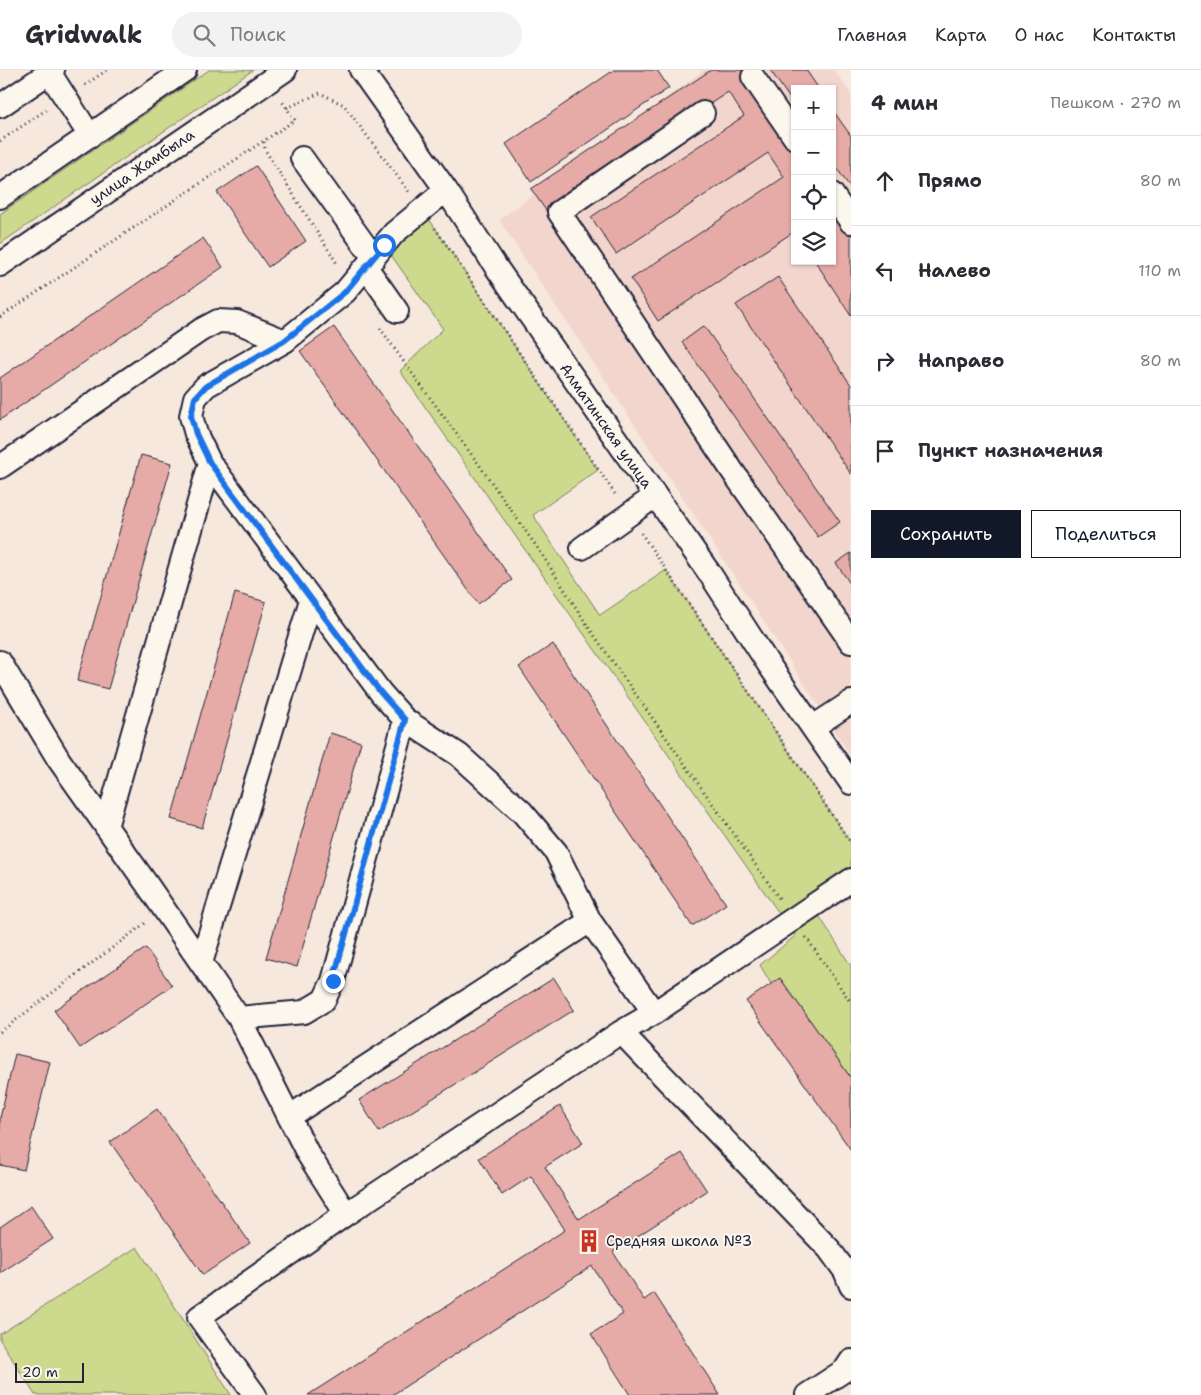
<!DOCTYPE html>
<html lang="ru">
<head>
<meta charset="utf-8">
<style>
	:root { --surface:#fff; --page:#f2f2f3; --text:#2b2b33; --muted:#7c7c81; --line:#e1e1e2; --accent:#111827 }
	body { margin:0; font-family:"Shantell Sans",sans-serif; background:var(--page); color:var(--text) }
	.controls { position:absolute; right:15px; top:15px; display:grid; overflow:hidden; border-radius:0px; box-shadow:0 1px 4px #0004 }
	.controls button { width:45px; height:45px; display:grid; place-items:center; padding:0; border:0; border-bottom:1px solid var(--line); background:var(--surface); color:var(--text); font:25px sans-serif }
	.scale { position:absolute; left:15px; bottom:12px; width:69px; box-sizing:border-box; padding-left:5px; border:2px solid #22223b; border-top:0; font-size:14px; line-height:18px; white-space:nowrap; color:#22223b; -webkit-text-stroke:4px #fbf7ec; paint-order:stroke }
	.stop { position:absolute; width:15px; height:15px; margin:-11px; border:4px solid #1a73e8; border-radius:50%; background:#fff }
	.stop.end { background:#1a73e8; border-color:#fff; box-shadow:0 1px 5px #0008 }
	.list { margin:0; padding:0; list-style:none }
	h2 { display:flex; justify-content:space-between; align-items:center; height:65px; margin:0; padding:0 20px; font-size:21px }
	h2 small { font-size:16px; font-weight:400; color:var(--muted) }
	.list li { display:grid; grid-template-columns:32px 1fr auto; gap:15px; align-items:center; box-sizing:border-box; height:90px; padding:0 20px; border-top:1px solid var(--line) }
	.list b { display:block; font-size:19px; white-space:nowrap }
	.list em { font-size:16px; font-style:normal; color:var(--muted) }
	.actions { display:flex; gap:10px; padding:15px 20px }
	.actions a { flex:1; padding:11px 0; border:1px solid var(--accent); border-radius:0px; text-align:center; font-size:18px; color:var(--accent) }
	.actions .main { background:var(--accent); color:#fff }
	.icon { flex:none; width:28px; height:28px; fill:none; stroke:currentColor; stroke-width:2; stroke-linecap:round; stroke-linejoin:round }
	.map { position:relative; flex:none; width:851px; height:1325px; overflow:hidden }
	header { display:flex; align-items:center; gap:30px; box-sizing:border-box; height:70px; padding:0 25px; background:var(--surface); border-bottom:1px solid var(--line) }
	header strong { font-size:24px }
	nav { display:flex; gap:28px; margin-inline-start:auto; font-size:18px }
	.search { width:350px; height:45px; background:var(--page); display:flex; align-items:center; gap:12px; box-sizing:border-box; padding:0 18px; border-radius:28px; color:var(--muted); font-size:19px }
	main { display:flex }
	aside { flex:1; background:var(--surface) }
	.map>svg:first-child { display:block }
	.built { fill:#f2d6cd; fill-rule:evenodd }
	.green { fill:#cdd98c; stroke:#787e64 }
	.building { fill:#e6aba6; stroke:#22223b }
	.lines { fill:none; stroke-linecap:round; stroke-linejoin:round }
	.minor-casing { stroke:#22223b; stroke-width:26 }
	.path { stroke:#22223b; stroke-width:3; stroke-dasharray:1 4; stroke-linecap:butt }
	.minor { stroke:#fbf7ec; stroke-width:22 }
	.route { stroke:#1a73e8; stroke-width:6 }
	.labels { text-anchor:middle; stroke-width:4; stroke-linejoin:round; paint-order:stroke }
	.street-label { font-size:15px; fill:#22223b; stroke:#fbf7ec }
	.poi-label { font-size:15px; fill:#22223b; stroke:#fbf7ec; text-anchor:start }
</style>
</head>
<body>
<header>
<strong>Gridwalk</strong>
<div class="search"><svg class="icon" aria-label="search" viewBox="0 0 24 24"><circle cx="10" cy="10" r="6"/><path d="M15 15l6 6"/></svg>Поиск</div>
<nav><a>Главная</a><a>Карта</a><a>О нас</a><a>Контакты</a></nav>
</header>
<main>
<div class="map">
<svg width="851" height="1325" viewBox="0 0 851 1325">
	<rect width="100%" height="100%" fill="#f7e8de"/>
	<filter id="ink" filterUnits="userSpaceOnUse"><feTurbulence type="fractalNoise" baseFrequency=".02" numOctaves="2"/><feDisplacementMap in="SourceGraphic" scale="10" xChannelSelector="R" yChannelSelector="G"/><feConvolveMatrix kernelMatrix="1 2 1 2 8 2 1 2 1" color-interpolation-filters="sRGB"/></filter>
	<g filter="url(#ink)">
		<path class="built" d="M 704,0 L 834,0 L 851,24 L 851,686 L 733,504 L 499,150 ZM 795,19 L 832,19 L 832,191 L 795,191 Z"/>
		<path class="green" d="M 209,0 L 253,0 L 0,174 L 0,144 Z
			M 423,140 L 598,400 L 533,445 L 600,545 L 666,500 L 851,773 L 851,810 L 813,836 L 851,896 L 851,1008 L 780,908 L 771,914 L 760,895 L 795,866 L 400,301 L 443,259 L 384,175 Z
			M 137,1177 L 231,1325 L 35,1325 L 0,1270 L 0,1264 Z"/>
		<path class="building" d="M 614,0 L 657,0 L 669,18 L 531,112 L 506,74 Z
			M 711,0 L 745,0 L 795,75 L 795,161 L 658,251 L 631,209 L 784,107 L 768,83 L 616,184 L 591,147 L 744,46 L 728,22 L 547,142 L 531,119 Z
			M 770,0 L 806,0 L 819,19 L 795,19 L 795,36 Z
			M 832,39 L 851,66 L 851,119 L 832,91 Z
			M 256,96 L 306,171 L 268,197 L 217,122 Z
			M 832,131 L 851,160 L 851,246 L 815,191 L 832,191 Z
			M 203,168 L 223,197 L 0,350 L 0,308 Z
			M 778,207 L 851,315 L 851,404 L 736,235 Z
			M 704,256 L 840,452 L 818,467 L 682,272 Z
			M 334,257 L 512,510 L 478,534 L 300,281 Z
			M 141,385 L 172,393 L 108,619 L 77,611 Z
			M 851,483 L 851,515 L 836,493 Z
			M 235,523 L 266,532 L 202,758 L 171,749 Z
			M 553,574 L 726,834 L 692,856 L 519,597 Z
			M 330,663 L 361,672 L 297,897 L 266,888 Z
			M 146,878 L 172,916 L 80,978 L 54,940 Z
			M 554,908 L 574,940 L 379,1062 L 359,1030 Z
			M 780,908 L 851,1008 L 851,1080 L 746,931 Z
			M 15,984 L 50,992 L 24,1100 L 0,1095 L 0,1048 Z
			M 560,1036 L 583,1073 L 545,1097 L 579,1149 L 682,1083 L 707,1121 L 613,1182 L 644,1230 L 654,1223 L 720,1325 L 630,1325 L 591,1264 L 623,1244 L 592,1196 L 392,1325 L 308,1325 L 565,1160 L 531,1106 L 502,1125 L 479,1088 Z
			M 157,1039 L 250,1173 L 203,1205 L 110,1072 Z
			M 31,1136 L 53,1169 L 0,1203 L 0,1157 Z"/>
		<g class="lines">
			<defs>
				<path id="minor" d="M 361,0 L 446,120 L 496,197 L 710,504 L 769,595 L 851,713
					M 49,2 L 90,66
					M 753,7 L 795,68
					M 0,36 L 53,0
					M 703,43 L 559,142 L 733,402 L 851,572
					M 302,88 L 374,188
					M 446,120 L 394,163 L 345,222 L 285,271 L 206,316 L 195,328 L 191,346 L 196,364 L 210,393 L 381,623 L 405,650 L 459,685 L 522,742 L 556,782 L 590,851 L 654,943
					M 832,124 L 851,152
					M 0,127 L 185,0
					M 0,195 L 285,0
					M 366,197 L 397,241
					M 0,397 L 201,260 L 218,251 L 237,252 L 285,271
					M 582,478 L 655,426
					M 0,592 L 59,690 L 146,813 L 239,948 L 308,1084 L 346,1144
					M 813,657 L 851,632
					M 106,757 L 210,393
					M 201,893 L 311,530
					M 239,948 L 304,942 L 324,930 L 333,911 L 405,650
					M 621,962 L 829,1179 L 845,1201 L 851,1216
					M 289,1047 L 590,851
					M 255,1325 L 199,1247 L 346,1144 L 621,962 L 654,943 L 851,810
					M 807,1325 L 845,1300 L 851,1291"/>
			</defs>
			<use href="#minor" class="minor-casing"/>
			<path class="path" d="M 85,15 L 107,0
				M 287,38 L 320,23 L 344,35 L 410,123
				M 0,71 L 46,40
				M 264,72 L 265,80 L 338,195
				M 435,158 L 617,427
				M 0,247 L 295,50 L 281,30
				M 380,258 L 406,295 L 480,396 L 541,483 L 589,558 L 781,831
				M 641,463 L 851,773
				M 806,867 L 851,933
				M 0,962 L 147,852"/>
			<use href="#minor" class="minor"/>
		</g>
	</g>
	<g class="lines" filter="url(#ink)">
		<path class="route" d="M 333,911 L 405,650 L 381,623 L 210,393 L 196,364 L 191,346 L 195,328 L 206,316 L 284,271 L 345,222 L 384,175"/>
	</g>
	<defs>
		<symbol id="building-bare" viewBox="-9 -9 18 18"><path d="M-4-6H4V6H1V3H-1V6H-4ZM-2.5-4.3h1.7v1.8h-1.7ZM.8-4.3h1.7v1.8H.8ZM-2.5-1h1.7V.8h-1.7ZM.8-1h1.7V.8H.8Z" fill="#c8321e" stroke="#fbf7ec" stroke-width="2.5" paint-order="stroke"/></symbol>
	</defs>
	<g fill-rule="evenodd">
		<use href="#building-bare" x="573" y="1155" width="32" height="32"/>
	</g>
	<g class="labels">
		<g class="street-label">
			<text transform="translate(142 97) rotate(-34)" y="5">улица Жамбыла</text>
			<text transform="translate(606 356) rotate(55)" y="5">Алматинская улица</text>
		</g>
		<g class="poi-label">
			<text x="606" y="1176">Средняя школа №3</text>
		</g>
	</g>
</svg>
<div class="controls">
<button>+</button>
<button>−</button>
<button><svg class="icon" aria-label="locate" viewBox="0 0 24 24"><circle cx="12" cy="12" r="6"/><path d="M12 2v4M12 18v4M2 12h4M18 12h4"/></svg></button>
<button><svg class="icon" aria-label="layers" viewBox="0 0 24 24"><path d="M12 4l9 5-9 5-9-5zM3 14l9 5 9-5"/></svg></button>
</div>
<div class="scale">20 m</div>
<div class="stop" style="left:384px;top:175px"></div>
<div class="stop end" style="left:333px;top:911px"></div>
</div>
<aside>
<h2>4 мин<small>Пешком · 270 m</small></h2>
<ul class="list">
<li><svg class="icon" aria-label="ahead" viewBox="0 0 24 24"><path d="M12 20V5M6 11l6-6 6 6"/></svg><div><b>Прямо</b></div><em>80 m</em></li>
<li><svg class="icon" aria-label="left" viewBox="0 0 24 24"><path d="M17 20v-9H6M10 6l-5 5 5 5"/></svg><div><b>Налево</b></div><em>110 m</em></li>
<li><svg class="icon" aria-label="right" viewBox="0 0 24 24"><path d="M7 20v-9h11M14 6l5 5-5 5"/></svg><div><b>Направо</b></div><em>80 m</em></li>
<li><svg class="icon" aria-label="arrive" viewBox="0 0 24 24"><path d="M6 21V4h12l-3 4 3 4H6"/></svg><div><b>Пункт назначения</b></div></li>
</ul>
<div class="actions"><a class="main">Сохранить</a><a>Поделиться</a></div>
</aside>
</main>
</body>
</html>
